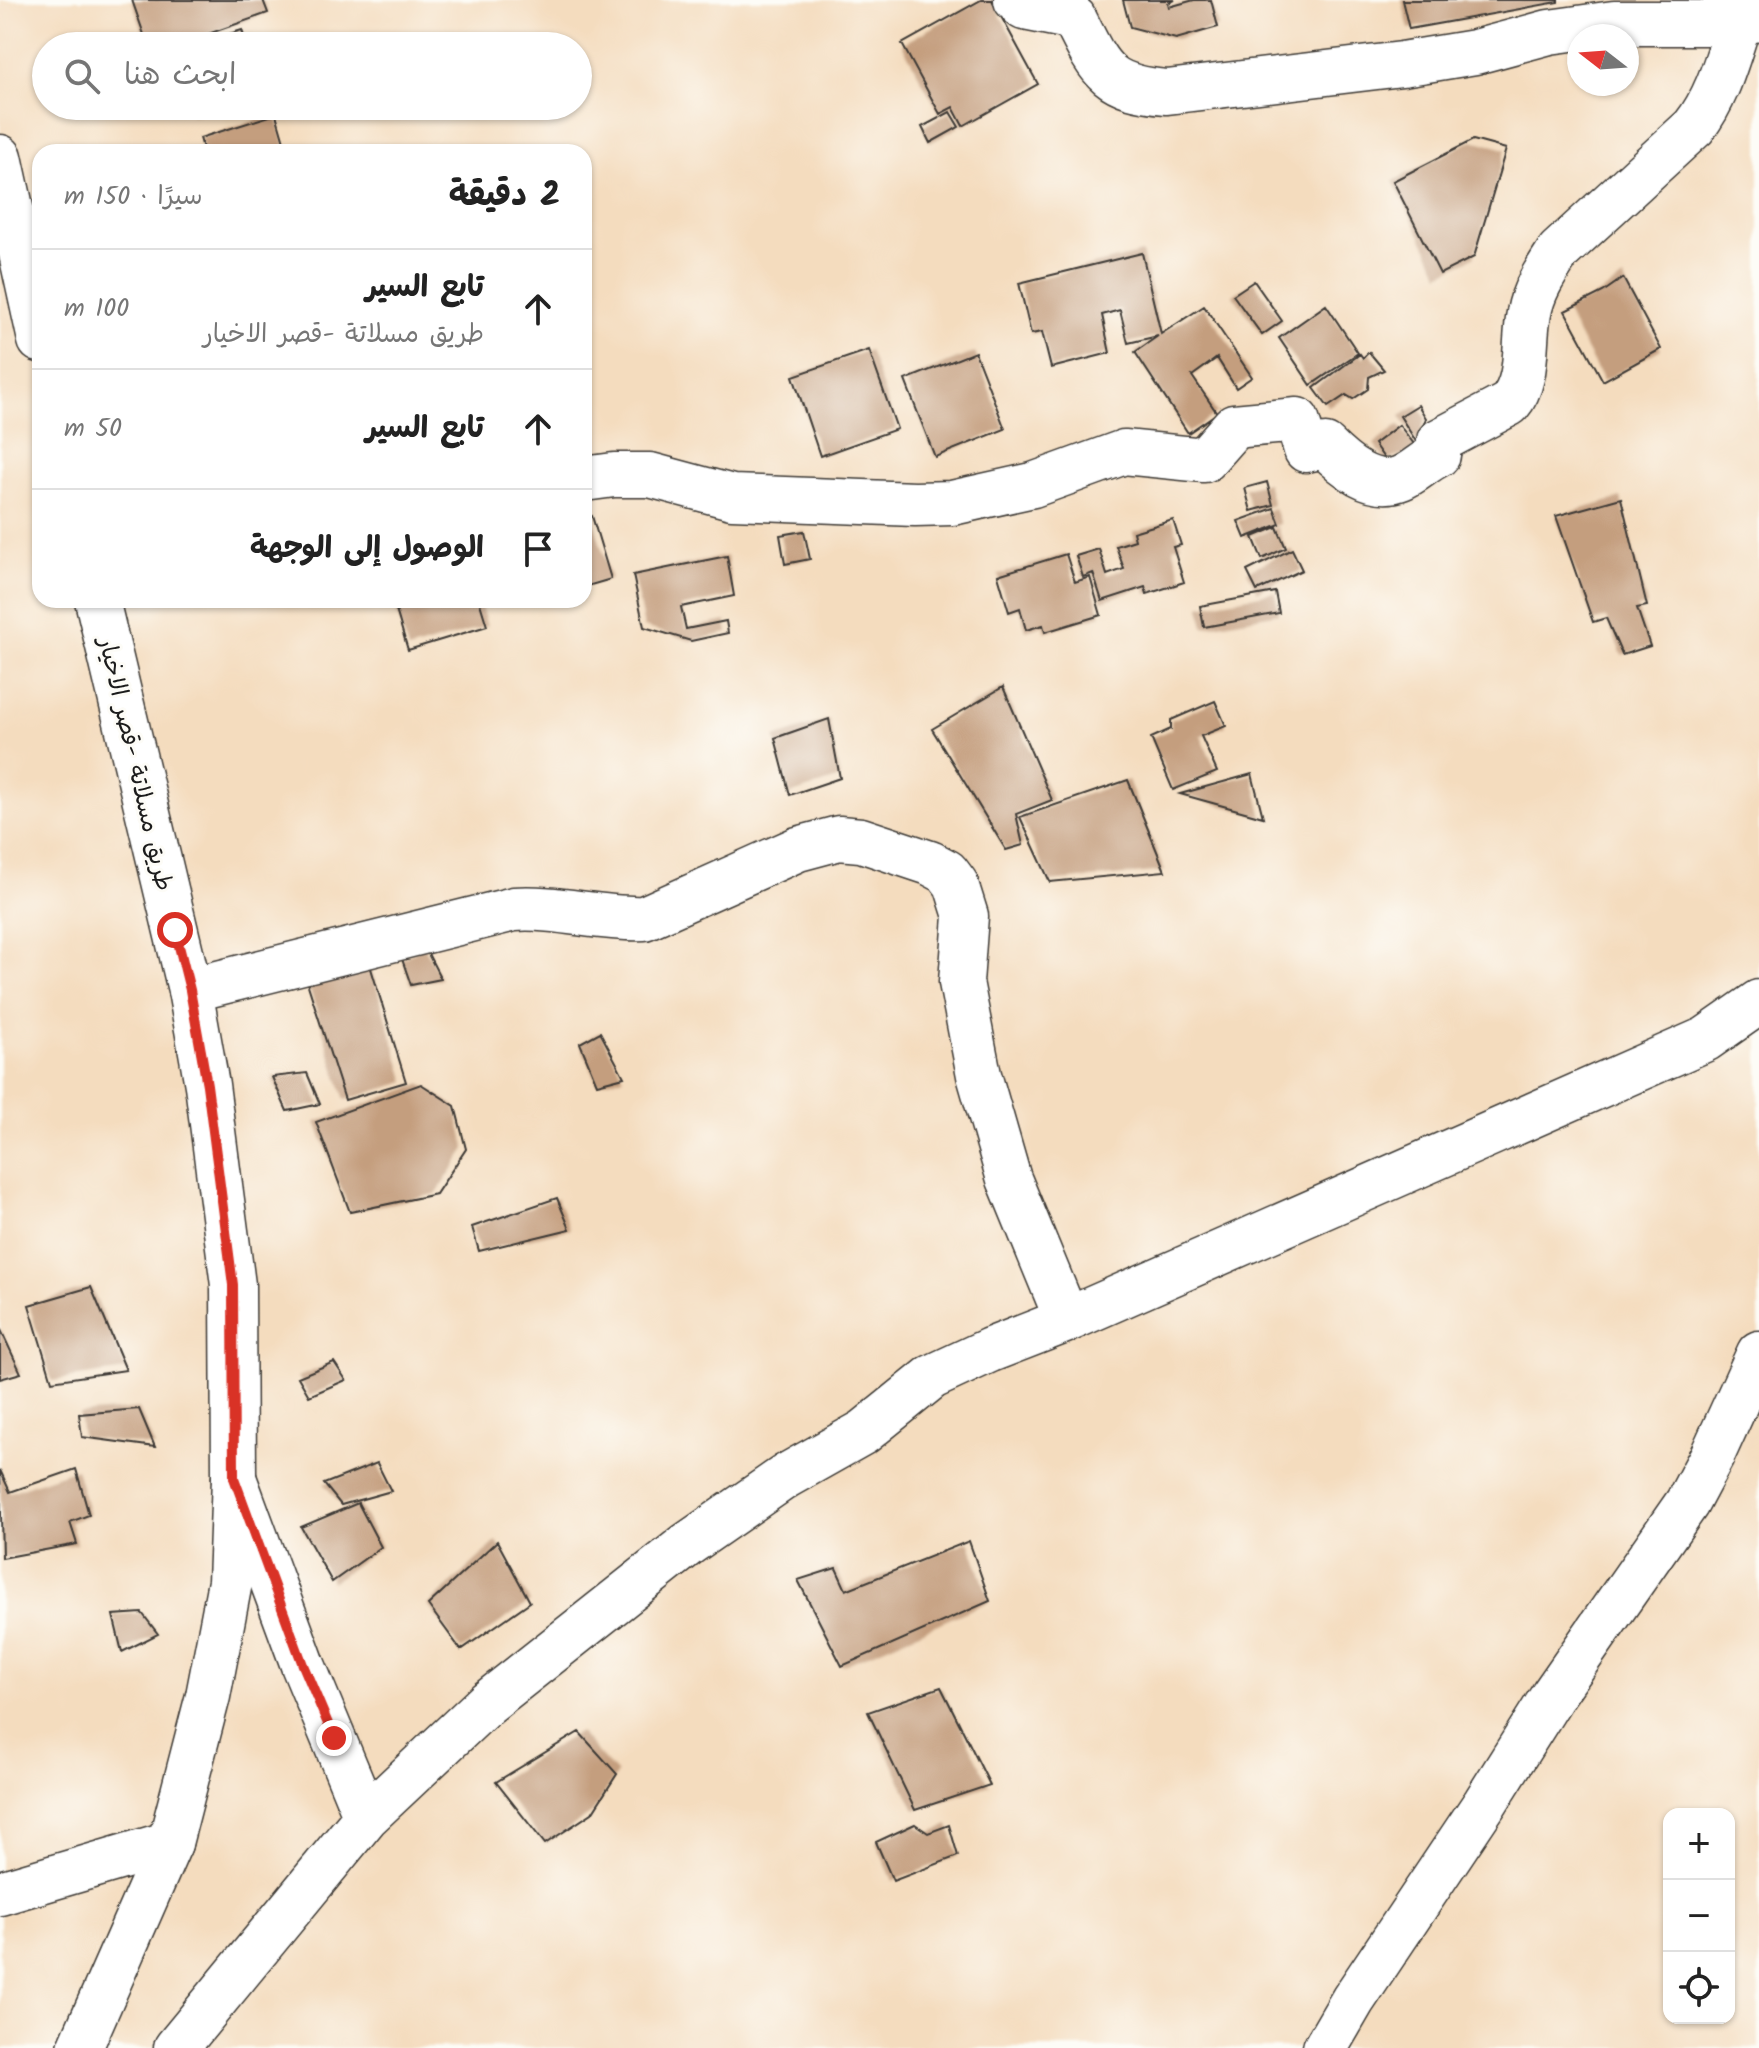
<!DOCTYPE html>
<html lang="ar">
<head>
<meta charset="utf-8">
<style>
	:root { --surface:#fff; --page:#f2f2f2; --text:#222; --muted:#767676; --line:#e0e0e0 }
	body { margin:0; font-family:Kalam,"Playpen Sans Arabic",sans-serif; background:var(--page); color:var(--text); direction:rtl }
	.controls { position:absolute; right:24px; bottom:24px; display:grid; overflow:hidden; border-radius:16px; box-shadow:0 2px 6px #0004 }
	.controls button { width:72px; height:72px; display:grid; place-items:center; padding:0; border:0; border-bottom:2px solid var(--line); background:var(--surface); color:var(--text); font:40px sans-serif }
	.compass { position:absolute; left:1567px; top:24px; width:72px; height:72px; border-radius:50%; background:var(--surface); box-shadow:0 2px 6px #0004; rotate:287deg }
	.stop { position:absolute; width:24px; height:24px; margin:-18px; border:6px solid #d93025; border-radius:50%; background:#fff }
	.stop.end { background:#d93025; border-color:#fff; box-shadow:0 2px 8px #0008 }
	.list { margin:0; padding:0; list-style:none }
	h2 { display:flex; justify-content:space-between; align-items:center; height:104px; margin:0; padding:0 32px; font-size:34px }
	h2 small { font-size:26px; font-weight:400; color:var(--muted) }
	.list li { display:grid; grid-template-columns:52px 1fr auto; gap:24px; align-items:center; box-sizing:border-box; height:120px; padding:0 32px; border-top:2px solid var(--line) }
	.list b { display:block; font-size:30px; white-space:nowrap }
	.list p { margin:0; font-size:26px; white-space:nowrap; color:var(--muted) }
	.list em { font-size:26px; font-style:normal; color:var(--muted) }
	.icon { flex:none; width:44px; height:44px; fill:none; stroke:currentColor; stroke-width:2; stroke-linecap:round; stroke-linejoin:round }
	.map { position:relative; flex:none; width:1759px; height:2048px; overflow:hidden; direction:ltr }
	.search { position:absolute; background:var(--surface); box-shadow:0 2px 6px #0004; left:32px; top:32px; width:560px; height:88px; display:flex; align-items:center; gap:20px; box-sizing:border-box; padding:0 28px; border-radius:44px; color:var(--muted); font-size:30px }
	.panel { position:absolute; background:var(--surface); box-shadow:0 2px 6px #0004; left:32px; top:144px; width:560px; height:464px; border-radius:24px; direction:rtl }
	.map>svg:first-child { display:block }
	.building { fill:#c49e7e }
	.lines { fill:none; stroke-linecap:round; stroke-linejoin:round }
	.minor-casing { stroke:#3c3934; stroke-width:47 }
	.major-casing { stroke:#3c3934; stroke-width:47 }
	.minor { stroke:#fff; stroke-width:44 }
	.major { stroke:#fff; stroke-width:44 }
	.route { stroke:#d93025; stroke-width:10 }
	.labels { text-anchor:middle; stroke-width:6; stroke-linejoin:round; paint-order:stroke }
	.street-label { font-size:24px; fill:#1c1c1c; stroke:#fdfcf7 }
</style>
</head>
<body>
<div class="map">
<svg width="1759" height="2048" viewBox="0 0 1759 2048">
	<rect width="100%" height="100%" fill="#fdfcf7"/>
	<filter id="ink" filterUnits="userSpaceOnUse"><feTurbulence type="fractalNoise" baseFrequency=".0125" numOctaves="2"/><feDisplacementMap in="SourceGraphic" scale="16" xChannelSelector="R" yChannelSelector="G"/><feConvolveMatrix kernelMatrix="1 2 1 2 8 2 1 2 1" color-interpolation-filters="sRGB"/></filter>
	<filter id="wash" filterUnits="userSpaceOnUse"><feTurbulence type="fractalNoise" baseFrequency=".006" numOctaves="4" result="noise"/><feDisplacementMap in="SourceGraphic" scale="32" xChannelSelector="R" yChannelSelector="G"/><feGaussianBlur stdDeviation="1.8" result="paint"/><feColorMatrix in="noise" values="0 0 0 0 0 0 0 0 0 0 0 0 0 0 0 0 0 1.4 0 .05"/><feComposite in="paint" operator="in"/></filter>
	<g filter="url(#wash)">
		<rect width="100%" height="100%" fill="#f4dcbe"/>
		<g id="blocks">
			<path class="building" d="M 132,0 L 263,0 L 268,13 L 174,46 L 148,46 Z
				M 981,0 L 992,0 L 1038,84 L 963,126 L 953,107 L 940,114 L 902,44 Z
				M 1123,0 L 1175,0 L 1168,3 L 1169,7 L 1194,0 L 1211,0 L 1218,27 L 1176,39 L 1130,27 Z
				M 1402,0 L 1558,0 L 1558,2 L 1409,29 Z
				M 242,30 L 247,46 L 193,46 L 193,45 Z
				M 189,106 L 220,106 L 220,107 L 192,116 Z
				M 950,112 L 959,127 L 930,143 L 922,127 Z
				M 276,114 L 287,152 L 204,152 L 200,138 Z
				M 1473,140 L 1506,149 L 1474,257 L 1440,274 L 1393,181 Z
				M 1142,253 L 1161,334 L 1204,306 L 1252,377 L 1236,388 L 1217,358 L 1192,376 L 1217,413 L 1188,433 L 1135,352 L 1158,336 L 1128,343 L 1120,310 L 1102,315 L 1110,353 L 1051,368 L 1042,332 L 1031,334 L 1019,283 Z
				M 1623,278 L 1661,349 L 1603,381 L 1565,311 L 1603,292 Z
				M 1254,281 L 1282,321 L 1262,335 L 1233,295 Z
				M 1326,305 L 1358,353 L 1311,385 L 1279,338 Z
				M 869,350 L 897,429 L 820,456 L 793,376 Z
				M 975,352 L 1005,429 L 935,457 L 905,380 Z
				M 1369,352 L 1384,370 L 1369,377 L 1368,389 L 1353,399 L 1346,395 L 1328,407 L 1314,388 L 1360,354 L 1363,358 Z
				M 1418,405 L 1426,418 L 1417,443 L 1400,416 Z
				M 1399,425 L 1418,449 L 1386,461 L 1374,444 Z
				M 1267,482 L 1273,505 L 1251,511 L 1245,488 Z
				M 1621,498 L 1647,606 L 1637,608 L 1650,646 L 1622,655 L 1606,618 L 1593,622 L 1556,516 Z
				M 1274,508 L 1280,524 L 1245,538 L 1238,521 Z
				M 592,516 L 611,579 L 584,587 L 584,518 Z
				M 1173,520 L 1181,545 L 1173,547 L 1184,582 L 1147,594 L 1145,587 L 1102,601 L 1093,573 L 1083,577 L 1076,556 L 1099,549 L 1107,575 L 1124,569 L 1116,546 L 1135,540 L 1133,532 Z
				M 1277,527 L 1286,548 L 1262,559 L 1253,537 Z
				M 804,531 L 810,559 L 785,564 L 780,535 Z
				M 1292,549 L 1302,570 L 1257,591 L 1247,571 Z
				M 1066,554 L 1075,582 L 1090,577 L 1101,615 L 1045,632 L 1043,625 L 1026,630 L 1020,608 L 1009,612 L 998,575 Z
				M 727,556 L 734,596 L 681,607 L 686,629 L 726,621 L 728,633 L 691,641 L 644,627 L 633,575 Z
				M 1275,592 L 1279,613 L 1204,627 L 1200,606 Z
				M 393,600 L 479,600 L 487,626 L 408,650 Z
				M 1003,687 L 1052,800 L 1016,814 L 1023,845 L 1006,850 L 932,729 Z
				M 1215,701 L 1226,726 L 1201,736 L 1217,772 L 1173,790 L 1151,738 L 1171,729 L 1171,720 Z
				M 829,719 L 840,778 L 790,795 L 775,738 Z
				M 1252,774 L 1263,817 L 1180,794 Z
				M 1128,780 L 1165,871 L 1050,882 L 1020,817 Z
				M 424,946 L 441,979 L 411,985 L 402,959 Z
				M 370,965 L 406,1082 L 345,1100 L 307,982 Z
				M 600,1032 L 624,1077 L 597,1084 L 580,1043 Z
				M 307,1073 L 320,1104 L 287,1111 L 272,1077 Z
				M 421,1084 L 455,1106 L 466,1149 L 436,1194 L 350,1212 L 316,1122 Z
				M 557,1198 L 570,1229 L 479,1251 L 472,1227 Z
				M 91,1287 L 126,1370 L 52,1381 L 29,1305 Z
				M 0,1328 L 21,1373 L 0,1379 Z
				M 334,1362 L 346,1380 L 309,1396 L 298,1377 Z
				M 139,1409 L 155,1447 L 82,1437 L 79,1414 Z
				M 377,1463 L 391,1491 L 341,1505 L 324,1484 Z
				M 76,1469 L 89,1515 L 70,1522 L 77,1544 L 2,1558 L 0,1470 L 10,1492 Z
				M 358,1503 L 381,1547 L 332,1582 L 301,1527 Z
				M 497,1541 L 530,1602 L 461,1650 L 428,1605 Z
				M 969,1541 L 990,1601 L 842,1666 L 798,1580 L 836,1568 L 846,1590 Z
				M 142,1613 L 158,1634 L 122,1652 L 113,1615 Z
				M 941,1687 L 990,1785 L 915,1810 L 868,1712 Z
				M 579,1732 L 617,1774 L 592,1813 L 545,1844 L 496,1782 Z
				M 915,1824 L 928,1833 L 949,1825 L 958,1856 L 893,1881 L 876,1842 Z"/>
		</g>
	</g>
	<g filter="url(#ink)">
		<use href="#blocks" fill-opacity="0" stroke="#3c3934" stroke-width="2"/>
		<g class="lines">
			<defs>
				<path id="minor" d="M 1016,0 L 1024,8 L 1074,18 C 1100,70 1105,87 1167,92 L 1402,64 L 1475,52 L 1549,32 L 1614,23 L 1739,23 L 1759,19
					M 584,479 L 614,475 L 650,475 L 732,497 L 915,504 L 952,503 L 1033,485 L 1124,452 L 1204,460 L 1234,426 L 1297,420 L 1306,450 L 1325,446 C 1344,465 1372,490 1401,478 C 1414,473 1425,461 1438,455 L 1439,441 L 1509,404 C 1530,380 1523,342 1529,313 C 1533,290 1546,271 1559,251 L 1694,127 C 1718,96 1727,59 1739,23
					M 190,990 L 514,909 C 558,906 600,920 644,918 L 798,849 L 839,838 L 861,840 L 930,863 L 947,872 L 956,884 L 966,916 L 961,982 L 979,1075 L 1009,1179 L 1067,1320
					M 234,1478 L 303,1665 L 366,1817 L 487,1703 L 688,1544 L 786,1476 L 864,1432 L 932,1377 L 990,1350 L 1067,1320 L 1706,1039 L 1759,1002
					M 0,1893 L 170,1843
					M 176,2048 L 366,1817
					M 1325,2048 L 1353,2000 L 1485,1803 L 1553,1695 L 1687,1503 L 1712,1456 L 1759,1353"/>
				<path id="major" d="M 0,157 L 40,340
					M 80,2048 L 170,1843 L 208,1696 L 230,1582 L 234,1478 L 233,1285 L 207,1085 L 190,990 L 97,600"/>
			</defs>
			<use href="#minor" class="minor-casing"/>
			<use href="#major" class="major-casing"/>
			<use href="#minor" class="minor"/>
			<use href="#major" class="major"/>
		</g>
	</g>
	<g class="lines" filter="url(#ink)">
		<path class="route" d="M 175,930 L 190,990 L 207,1085 L 233,1285 L 234,1478 L 303,1665 L 334,1738"/>
	</g>
	<g class="labels">
		<g class="street-label">
			<text transform="translate(136 764) rotate(77)" y="8">طريق مسلاتة -قصر الاخيار</text>
		</g>
	</g>
</svg>
<div class="controls">
<button>+</button>
<button>−</button>
<button><svg class="icon" aria-label="locate" viewBox="0 0 24 24"><circle cx="12" cy="12" r="6"/><path d="M12 2v4M12 18v4M2 12h4M18 12h4"/></svg></button>
</div>
<svg class="compass" viewBox="-18 -18 36 36"><path d="M0-13l5 13h-10z" fill="#e53935"/><path d="M0 13l5-13h-10z" fill="#767676"/></svg>
<div class="stop" style="left:175px;top:930px"></div>
<div class="stop end" style="left:334px;top:1738px"></div>
<div class="search"><svg class="icon" aria-label="search" viewBox="0 0 24 24"><circle cx="10" cy="10" r="6"/><path d="M15 15l6 6"/></svg>ابحث هنا</div>
<section class="panel">
<h2>2 دقيقة<small>سيرًا · 150 m</small></h2>
<ul class="list">
<li><svg class="icon" aria-label="ahead" viewBox="0 0 24 24"><path d="M12 20V5M6 11l6-6 6 6"/></svg><div><b>تابع السير</b><p>طريق مسلاتة -قصر الاخيار</p></div><em>100 m</em></li>
<li><svg class="icon" aria-label="ahead" viewBox="0 0 24 24"><path d="M12 20V5M6 11l6-6 6 6"/></svg><div><b>تابع السير</b></div><em>50 m</em></li>
<li><svg class="icon" aria-label="arrive" viewBox="0 0 24 24"><path d="M6 21V4h12l-3 4 3 4H6"/></svg><div><b>الوصول إلى الوجهة</b></div></li>
</ul>
</section>
</div>
</body>
</html>
